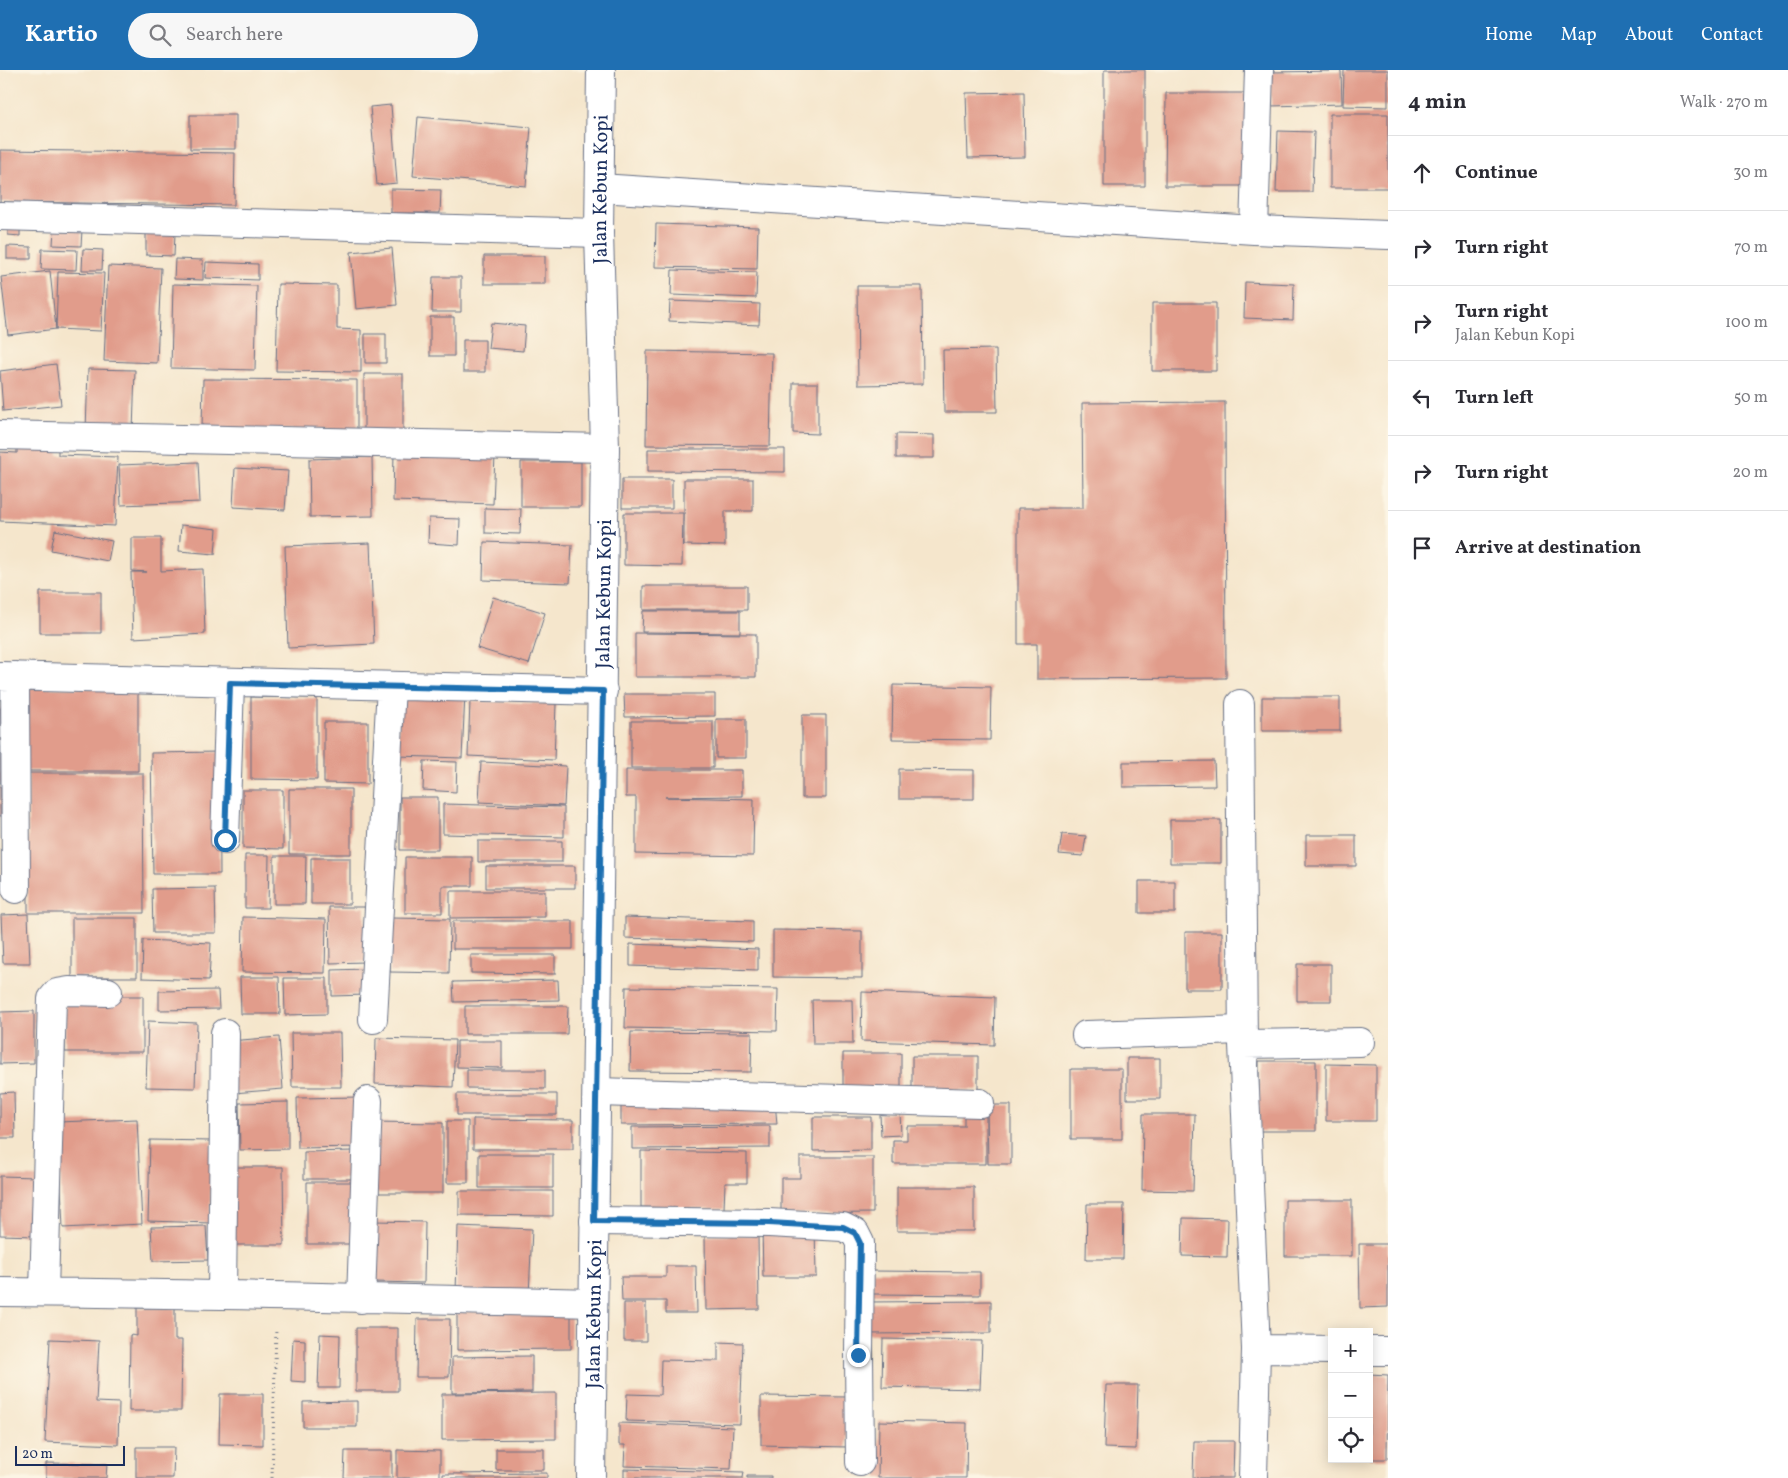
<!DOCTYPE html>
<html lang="en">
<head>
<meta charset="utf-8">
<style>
	:root { --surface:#fff; --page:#f7f7f7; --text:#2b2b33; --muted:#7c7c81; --line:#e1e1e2; --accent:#1f6fb2 }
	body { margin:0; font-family:Vollkorn,serif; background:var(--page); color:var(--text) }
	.controls { position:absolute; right:15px; bottom:15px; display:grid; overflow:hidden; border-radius:0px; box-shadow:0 2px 12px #0003 }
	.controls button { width:45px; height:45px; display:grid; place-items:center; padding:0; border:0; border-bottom:1px solid var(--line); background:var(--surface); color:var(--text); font:25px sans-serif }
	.scale { position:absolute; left:15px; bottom:12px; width:110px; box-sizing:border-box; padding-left:5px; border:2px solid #1b2f5e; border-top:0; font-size:14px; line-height:18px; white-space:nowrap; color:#1b2f5e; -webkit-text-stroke:4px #fcf5e5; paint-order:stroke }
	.stop { position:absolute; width:15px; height:15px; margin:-11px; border:4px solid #1f6fb2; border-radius:50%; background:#fff }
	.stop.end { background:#1f6fb2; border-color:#fff; box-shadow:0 1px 5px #0008 }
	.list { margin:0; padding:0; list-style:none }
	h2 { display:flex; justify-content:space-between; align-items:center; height:65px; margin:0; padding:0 20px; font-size:21px }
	h2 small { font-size:16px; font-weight:400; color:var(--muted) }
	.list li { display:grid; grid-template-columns:32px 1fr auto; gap:15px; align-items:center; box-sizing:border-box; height:75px; padding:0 20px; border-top:1px solid var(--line) }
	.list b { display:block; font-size:19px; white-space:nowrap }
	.list p { margin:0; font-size:16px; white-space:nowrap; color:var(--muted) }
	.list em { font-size:16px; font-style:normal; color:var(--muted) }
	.icon { flex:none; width:28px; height:28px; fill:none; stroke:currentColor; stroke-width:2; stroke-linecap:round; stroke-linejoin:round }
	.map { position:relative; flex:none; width:1388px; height:1408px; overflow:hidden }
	header { display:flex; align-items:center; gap:30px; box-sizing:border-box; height:70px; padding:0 25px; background:var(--accent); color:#fff }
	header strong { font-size:24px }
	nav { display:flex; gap:28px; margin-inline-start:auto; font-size:18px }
	.search { width:350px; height:45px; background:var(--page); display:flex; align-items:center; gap:12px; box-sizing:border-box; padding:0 18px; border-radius:28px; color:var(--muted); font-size:19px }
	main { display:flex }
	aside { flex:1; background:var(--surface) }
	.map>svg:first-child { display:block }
	.building { fill:#e19c8b }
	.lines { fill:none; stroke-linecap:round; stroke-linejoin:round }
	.minor-casing { stroke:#676f84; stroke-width:30 }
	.primary-casing { stroke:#676f84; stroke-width:30 }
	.path { stroke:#676f84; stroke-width:3; stroke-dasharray:1 4; stroke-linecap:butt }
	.minor { stroke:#fff; stroke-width:28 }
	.primary { stroke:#fff; stroke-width:28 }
	.route { stroke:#1f6fb2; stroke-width:6 }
	.labels { text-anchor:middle; stroke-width:4; stroke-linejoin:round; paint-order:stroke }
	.street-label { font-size:20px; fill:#1b2f5e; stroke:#fcf5e5 }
</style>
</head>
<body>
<header>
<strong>Kartio</strong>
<div class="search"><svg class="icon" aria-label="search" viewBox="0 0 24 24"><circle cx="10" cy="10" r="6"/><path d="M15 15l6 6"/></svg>Search here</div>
<nav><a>Home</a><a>Map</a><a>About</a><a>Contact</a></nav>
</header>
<main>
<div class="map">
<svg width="1388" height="1408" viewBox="0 0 1388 1408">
	<rect width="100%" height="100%" fill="#fcf5e5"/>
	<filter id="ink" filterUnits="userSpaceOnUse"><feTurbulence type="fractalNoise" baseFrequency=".02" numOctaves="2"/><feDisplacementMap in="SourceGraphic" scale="10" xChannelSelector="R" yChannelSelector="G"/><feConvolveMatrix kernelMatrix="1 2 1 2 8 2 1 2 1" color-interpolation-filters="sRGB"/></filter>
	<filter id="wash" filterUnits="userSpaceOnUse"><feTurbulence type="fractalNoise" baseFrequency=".0096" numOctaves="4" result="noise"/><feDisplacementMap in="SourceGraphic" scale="20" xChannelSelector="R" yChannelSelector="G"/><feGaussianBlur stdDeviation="1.12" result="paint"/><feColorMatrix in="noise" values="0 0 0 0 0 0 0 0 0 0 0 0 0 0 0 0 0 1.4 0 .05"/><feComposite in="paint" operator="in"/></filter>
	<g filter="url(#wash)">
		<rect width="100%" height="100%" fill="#f5e6cc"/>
		<g id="blocks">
			<path class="building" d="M 1104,0 L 1145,0 L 1145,116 L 1104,116 Z
				M 1344,0 L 1388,0 L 1388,37 L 1343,36 Z
				M 1341,1 L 1342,34 L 1271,36 L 1270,2 Z
				M 1024,22 L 1025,87 L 968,88 L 966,23 Z
				M 1166,23 L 1250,23 L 1249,116 L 1165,116 Z
				M 391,35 L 397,113 L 377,115 L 370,37 Z
				M 1330,44 L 1388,44 L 1388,118 L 1330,118 Z
				M 190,45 L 236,45 L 236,79 L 190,79 Z
				M 418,47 L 531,57 L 526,116 L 413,106 Z
				M 1278,61 L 1314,62 L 1312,122 L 1276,122 Z
				M 0,80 L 235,83 L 234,135 L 0,132 Z
				M 391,119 L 441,120 L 440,143 L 391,143 Z
				M 656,154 L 758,157 L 757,199 L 655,197 Z
				M 8,157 L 20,158 L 20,166 L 8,165 Z
				M 54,159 L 82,160 L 81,176 L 53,175 Z
				M 146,161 L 175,163 L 174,186 L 146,185 Z
				M 7,176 L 31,177 L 31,189 L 7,189 Z
				M 392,178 L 397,235 L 356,239 L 351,182 Z
				M 42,179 L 77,180 L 76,200 L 41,199 Z
				M 83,179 L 103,180 L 102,200 L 82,200 Z
				M 484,186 L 545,186 L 545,214 L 484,214 Z
				M 175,189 L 203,190 L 203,210 L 174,209 Z
				M 206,192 L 258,194 L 258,210 L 205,208 Z
				M 108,196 L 161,198 L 157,293 L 104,291 Z
				M 672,200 L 757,202 L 756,228 L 671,225 Z
				M 50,201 L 56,259 L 8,265 L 1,207 Z
				M 58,202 L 104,203 L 101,261 L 56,259 Z
				M 433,207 L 461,207 L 461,242 L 432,242 Z
				M 1245,212 L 1294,214 L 1293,250 L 1244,248 Z
				M 173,214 L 257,216 L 255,300 L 171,298 Z
				M 278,214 L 337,215 L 337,259 L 361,260 L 361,302 L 276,301 Z
				M 857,216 L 922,216 L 923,314 L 858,315 Z
				M 670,231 L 760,234 L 759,255 L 669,251 Z
				M 1152,233 L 1216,233 L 1216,301 L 1152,301 Z
				M 430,247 L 454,247 L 454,286 L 430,286 Z
				M 491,253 L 525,256 L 523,281 L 488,278 Z
				M 365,264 L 386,264 L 386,293 L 365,293 Z
				M 463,270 L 485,270 L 485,302 L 463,302 Z
				M 996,279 L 997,342 L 944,342 L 943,280 Z
				M 647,281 L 772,283 L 770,376 L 646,375 Z
				M 56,294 L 61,335 L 3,341 L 0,301 Z
				M 88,299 L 135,300 L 133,362 L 86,361 Z
				M 364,304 L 403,304 L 403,369 L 364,369 Z
				M 203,309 L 357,310 L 357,360 L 202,359 Z
				M 793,313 L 818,313 L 818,364 L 793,363 Z
				M 1225,332 L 1226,608 L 1037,609 L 1037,574 L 1018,574 L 1018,438 L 1083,438 L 1082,333 Z
				M 896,364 L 934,365 L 934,388 L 896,388 Z
				M 17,376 L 58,378 L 58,385 L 118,387 L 115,456 L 0,451 L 0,382 L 17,383 Z
				M 648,379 L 785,379 L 785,402 L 648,401 Z
				M 394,382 L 495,385 L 493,434 L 393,431 Z
				M 372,387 L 373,446 L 310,447 L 309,389 Z
				M 198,392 L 200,432 L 121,435 L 119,395 Z
				M 521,392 L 581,392 L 581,437 L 521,437 Z
				M 235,398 L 288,401 L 285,440 L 233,437 Z
				M 622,409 L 672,409 L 672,438 L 622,438 Z
				M 684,409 L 753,409 L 753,441 L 725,441 L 725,476 L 684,475 Z
				M 485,438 L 521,439 L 520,464 L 485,463 Z
				M 624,443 L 683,443 L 682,496 L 624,495 Z
				M 429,448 L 460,449 L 459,475 L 428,473 Z
				M 181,455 L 217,459 L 215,484 L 179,481 Z
				M 55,460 L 112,471 L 108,491 L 51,480 Z
				M 132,468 L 161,468 L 161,501 L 203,499 L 205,564 L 133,568 L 131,502 L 147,502 L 132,501 Z
				M 484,472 L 572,475 L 570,513 L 483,510 Z
				M 370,473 L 374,574 L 288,578 L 285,476 Z
				M 643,516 L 747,516 L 747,540 L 643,540 Z
				M 40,522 L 101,522 L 101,563 L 40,563 Z
				M 493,527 L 545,543 L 529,594 L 477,578 Z
				M 643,541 L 740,541 L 740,563 L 642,562 Z
				M 635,563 L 756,564 L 756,607 L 635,607 Z
				M 893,615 L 991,617 L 990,670 L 892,669 Z
				M 24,618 L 138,618 L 138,701 L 24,701 Z
				M 400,622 L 465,624 L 462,688 L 397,686 Z
				M 624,624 L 715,624 L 715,646 L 625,647 Z
				M 251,627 L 317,628 L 317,710 L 251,709 Z
				M 1262,627 L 1340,627 L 1340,661 L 1262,661 Z
				M 470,631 L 556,634 L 554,690 L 468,686 Z
				M 0,638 L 5,638 L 6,713 L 0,713 Z
				M 802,645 L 826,645 L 826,728 L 802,728 Z
				M 716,649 L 746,649 L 746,688 L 716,688 Z
				M 631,651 L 713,651 L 713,698 L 631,698 Z
				M 324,652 L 368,652 L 368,714 L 324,713 Z
				M 219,682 L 220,804 L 153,804 L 151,683 Z
				M 424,691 L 457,692 L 456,722 L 423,720 Z
				M 1214,691 L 1215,716 L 1123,717 L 1123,692 Z
				M 481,692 L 566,696 L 564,736 L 479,732 Z
				M 899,699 L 974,700 L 974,729 L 899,729 Z
				M 626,700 L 742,700 L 742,726 L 665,727 L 754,729 L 753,786 L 636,784 L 636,727 L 626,727 Z
				M 28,703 L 143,703 L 144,843 L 28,843 Z
				M 0,717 L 2,717 L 3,746 L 0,746 Z
				M 289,719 L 351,719 L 351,784 L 289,784 Z
				M 243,720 L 283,720 L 283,779 L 243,778 Z
				M 400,727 L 438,727 L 438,780 L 400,780 Z
				M 443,734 L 564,737 L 564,767 L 443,764 Z
				M 1170,750 L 1221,750 L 1221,793 L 1170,793 Z
				M 1062,764 L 1086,766 L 1083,786 L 1059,784 Z
				M 1306,765 L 1356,765 L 1356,796 L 1306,796 Z
				M 478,771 L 562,771 L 562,792 L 478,792 Z
				M 245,785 L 269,785 L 268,838 L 245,838 Z
				M 274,786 L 306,786 L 305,834 L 274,834 Z
				M 405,787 L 472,787 L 472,816 L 442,816 L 442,843 L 405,843 Z
				M 311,788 L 350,788 L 350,834 L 311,834 Z
				M 486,796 L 575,796 L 575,818 L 486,818 Z
				M 1139,811 L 1175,811 L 1175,843 L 1139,843 Z
				M 215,818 L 216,863 L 153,863 L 152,819 Z
				M 450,821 L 545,821 L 545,847 L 450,848 Z
				M 329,837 L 365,837 L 365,892 L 330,893 Z
				M 28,844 L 30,893 L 3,893 L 1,845 Z
				M 243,847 L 326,849 L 325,903 L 242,902 Z
				M 625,847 L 753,851 L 753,872 L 625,868 Z
				M 72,848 L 137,848 L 137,907 L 72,907 Z
				M 391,848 L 450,849 L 449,903 L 390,902 Z
				M 453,851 L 573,851 L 573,879 L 453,879 Z
				M 773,860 L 862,861 L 862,908 L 773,907 Z
				M 1185,862 L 1222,862 L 1222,919 L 1185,919 Z
				M 143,870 L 211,873 L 209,910 L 142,908 Z
				M 630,874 L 758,879 L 758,900 L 630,896 Z
				M 471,885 L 555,885 L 555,904 L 471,903 Z
				M 1297,894 L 1331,894 L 1331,931 L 1297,931 Z
				M 365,899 L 366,925 L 332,926 L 332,900 Z
				M 240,907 L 279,907 L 280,944 L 241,944 Z
				M 284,908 L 327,908 L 327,944 L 285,945 Z
				M 558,910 L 559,930 L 454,932 L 453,912 Z
				M 626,917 L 778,919 L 777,961 L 625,958 Z
				M 218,920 L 219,939 L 159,940 L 159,921 Z
				M 862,922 L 995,927 L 994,975 L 861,971 Z
				M 65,926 L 143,926 L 143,982 L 65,982 Z
				M 812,930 L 852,930 L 853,974 L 813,974 Z
				M 465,936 L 568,936 L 567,964 L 465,964 Z
				M 34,941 L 34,993 L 0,994 L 0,942 Z
				M 148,951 L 197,953 L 195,1018 L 146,1017 Z
				M 631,962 L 752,963 L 751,1002 L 630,1001 Z
				M 291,963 L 340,963 L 341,1017 L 292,1017 Z
				M 279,967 L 283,1019 L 233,1023 L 229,971 Z
				M 376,968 L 455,970 L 453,1017 L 375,1014 Z
				M 457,971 L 502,971 L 502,998 L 457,997 Z
				M 843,983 L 901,983 L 901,1022 L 843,1022 Z
				M 912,986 L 978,986 L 978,1020 L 912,1020 Z
				M 1127,988 L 1160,988 L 1160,1029 L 1127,1029 Z
				M 1259,991 L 1316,991 L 1316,1061 L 1259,1061 Z
				M 1326,994 L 1376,995 L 1376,1051 L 1326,1051 Z
				M 1071,999 L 1122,999 L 1122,1069 L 1071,1069 Z
				M 467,1000 L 545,1000 L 545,1019 L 467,1018 Z
				M 14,1022 L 15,1068 L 0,1068 L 0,1023 Z
				M 457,1024 L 557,1024 L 557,1045 L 457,1045 Z
				M 621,1026 L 775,1032 L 777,1054 L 621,1055 Z
				M 360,1027 L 361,1077 L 298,1078 L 297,1028 Z
				M 288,1032 L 288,1079 L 240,1080 L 239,1033 Z
				M 987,1035 L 1011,1035 L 1011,1094 L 988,1094 Z
				M 900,1042 L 901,1065 L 881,1066 L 880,1044 Z
				M 1143,1044 L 1195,1044 L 1193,1121 L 1142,1120 Z
				M 964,1045 L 986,1045 L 986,1094 L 893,1094 L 893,1070 L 907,1070 L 907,1056 L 964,1056 Z
				M 813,1047 L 871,1047 L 871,1080 L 813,1081 Z
				M 137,1049 L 142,1154 L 63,1158 L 58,1052 Z
				M 473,1049 L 573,1050 L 573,1079 L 473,1079 Z
				M 447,1051 L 468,1051 L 468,1113 L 447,1113 Z
				M 371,1052 L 443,1053 L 443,1123 L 370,1123 Z
				M 770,1056 L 770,1078 L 632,1079 L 632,1057 Z
				M 150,1070 L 212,1071 L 210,1153 L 148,1151 Z
				M 354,1081 L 354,1109 L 304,1109 L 304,1082 Z
				M 641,1081 L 747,1083 L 747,1113 L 725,1113 L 724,1139 L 641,1137 Z
				M 479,1084 L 553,1084 L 553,1118 L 479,1118 Z
				M 800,1087 L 873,1087 L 873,1143 L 781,1144 L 781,1108 L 800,1108 Z
				M 231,1097 L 283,1097 L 284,1175 L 231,1175 Z
				M 0,1106 L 37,1107 L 36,1166 L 0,1165 Z
				M 307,1112 L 353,1112 L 353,1174 L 307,1174 Z
				M 897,1117 L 974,1117 L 974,1161 L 897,1161 Z
				M 459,1121 L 553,1121 L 553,1146 L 459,1145 Z
				M 1285,1130 L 1352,1130 L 1352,1186 L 1285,1186 Z
				M 1087,1134 L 1124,1134 L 1123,1189 L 1086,1189 Z
				M 1183,1148 L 1228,1149 L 1227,1187 L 1182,1186 Z
				M 375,1151 L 425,1152 L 424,1213 L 374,1212 Z
				M 206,1156 L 208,1190 L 153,1191 L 151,1157 Z
				M 458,1156 L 532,1159 L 529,1226 L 456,1222 Z
				M 815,1156 L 816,1207 L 763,1207 L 762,1157 Z
				M 758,1165 L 759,1239 L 706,1240 L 705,1166 Z
				M 1359,1174 L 1388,1174 L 1388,1237 L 1360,1238 Z
				M 666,1196 L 696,1196 L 697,1243 L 666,1243 L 666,1231 L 622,1231 L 621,1207 L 666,1207 Z
				M 873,1201 L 980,1202 L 980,1225 L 873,1224 Z
				M 991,1231 L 991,1263 L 866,1264 L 866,1232 Z
				M 624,1233 L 646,1233 L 646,1271 L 624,1271 Z
				M 137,1238 L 175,1238 L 175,1270 L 182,1270 L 181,1341 L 129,1341 L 130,1265 L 137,1266 Z
				M 571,1241 L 571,1279 L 457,1280 L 457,1242 Z
				M 417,1249 L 450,1249 L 449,1307 L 416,1307 Z
				M 356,1258 L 398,1258 L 398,1321 L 356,1321 Z
				M 320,1264 L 340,1265 L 339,1318 L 318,1318 Z
				M 50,1269 L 99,1271 L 96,1332 L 119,1333 L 118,1375 L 45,1372 Z
				M 293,1269 L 305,1270 L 305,1312 L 291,1311 Z
				M 883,1269 L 982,1271 L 980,1319 L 882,1317 Z
				M 718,1272 L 743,1273 L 740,1354 L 626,1351 L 627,1324 L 660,1325 L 661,1290 L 718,1291 Z
				M 532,1286 L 532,1322 L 452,1323 L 452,1287 Z
				M 1369,1304 L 1388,1305 L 1387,1389 L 1369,1389 Z
				M 1106,1315 L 1138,1315 L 1136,1379 L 1104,1378 Z
				M 556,1323 L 556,1369 L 442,1370 L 442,1324 Z
				M 220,1324 L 263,1324 L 263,1375 L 219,1374 Z
				M 761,1326 L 848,1327 L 847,1377 L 761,1375 Z
				M 357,1331 L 357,1357 L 303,1357 L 303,1332 Z
				M 879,1351 L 967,1353 L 966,1408 L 878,1408 Z
				M 619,1353 L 733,1357 L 731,1399 L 624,1396 L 625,1375 L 619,1375 Z
				M 1194,1371 L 1234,1371 L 1233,1408 L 1193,1408 Z
				M 136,1377 L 174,1377 L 173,1408 L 136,1408 Z
				M 496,1379 L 544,1379 L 544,1400 L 496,1400 Z
				M 397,1380 L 440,1381 L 440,1408 L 397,1408 Z
				M 345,1381 L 392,1381 L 392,1408 L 344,1408 Z
				M 46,1393 L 107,1394 L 106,1408 L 46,1408 Z
				M 624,1399 L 744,1402 L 743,1408 L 624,1408 Z
				M 547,1403 L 547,1408 L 443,1408 L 443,1404 Z
				M 747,1406 L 771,1406 L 771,1408 L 747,1408 Z"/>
		</g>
	</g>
	<g filter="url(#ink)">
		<use href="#blocks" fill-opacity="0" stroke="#676f84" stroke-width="1"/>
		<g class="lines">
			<defs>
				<path id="minor" d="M 600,118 L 1254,160 L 1388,165
					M 0,146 L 599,163
					M 1254,160 L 1259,0
					M 0,365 L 605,378
					M 0,606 L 603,621
					M 15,606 L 16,819
					M 1240,634 L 1243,974 L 1256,1279 L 1253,1408
					M 225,770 L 230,613
					M 373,949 L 391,616
					M 1086,965 L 1243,960
					M 1243,974 L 1360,972
					M 597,1022 L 980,1033
					M 594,1151 L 769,1153 L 843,1157 L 855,1163 L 860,1173 L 859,1285 L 860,1392
					M 0,1222 C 198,1223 395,1229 592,1233
					M 44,1222 L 52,929 L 57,923 L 69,921 L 108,922
					M 222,1224 L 225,963
					M 361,1229 L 368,1031
					M 1256,1279 L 1332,1280
					M 1369,1281 L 1388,1281"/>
				<g id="primary">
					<path id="s1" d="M 591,1408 L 605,378 L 599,163 L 601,0"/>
				</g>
			</defs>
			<use href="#minor" class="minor-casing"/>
			<use href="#primary" class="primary-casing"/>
			<path class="path" d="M 272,1408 L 276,1258"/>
			<use href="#minor" class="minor"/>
			<use href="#primary" class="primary"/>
		</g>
	</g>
	<g class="lines" filter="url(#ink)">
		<path class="route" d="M 225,770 L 230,613 L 603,621 L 594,1151 L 769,1153 L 843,1157 L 855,1163 L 860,1173 L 858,1285"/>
	</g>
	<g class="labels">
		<g class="street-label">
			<text dy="7" stroke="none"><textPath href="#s1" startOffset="1289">Jalan Kebun Kopi</textPath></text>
			<text dy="7" stroke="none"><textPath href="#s1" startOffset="884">Jalan Kebun Kopi</textPath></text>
			<text dy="7" stroke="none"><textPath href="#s1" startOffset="164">Jalan Kebun Kopi</textPath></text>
		</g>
	</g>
</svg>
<div class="controls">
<button>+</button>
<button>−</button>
<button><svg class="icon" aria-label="locate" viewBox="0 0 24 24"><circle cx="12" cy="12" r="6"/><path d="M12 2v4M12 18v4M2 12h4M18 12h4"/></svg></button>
</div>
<div class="scale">20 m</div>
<div class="stop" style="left:225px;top:770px"></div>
<div class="stop end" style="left:858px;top:1285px"></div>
</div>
<aside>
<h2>4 min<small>Walk · 270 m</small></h2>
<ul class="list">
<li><svg class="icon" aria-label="ahead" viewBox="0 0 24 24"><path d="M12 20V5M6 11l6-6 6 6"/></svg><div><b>Continue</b></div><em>30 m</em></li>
<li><svg class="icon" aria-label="right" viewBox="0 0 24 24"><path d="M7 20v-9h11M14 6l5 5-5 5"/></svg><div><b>Turn right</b></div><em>70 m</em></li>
<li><svg class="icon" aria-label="right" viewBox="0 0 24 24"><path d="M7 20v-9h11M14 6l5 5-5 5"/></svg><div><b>Turn right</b><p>Jalan Kebun Kopi</p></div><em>100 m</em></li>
<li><svg class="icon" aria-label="left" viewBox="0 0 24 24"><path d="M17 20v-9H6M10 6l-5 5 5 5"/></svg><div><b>Turn left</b></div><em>50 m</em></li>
<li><svg class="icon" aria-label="right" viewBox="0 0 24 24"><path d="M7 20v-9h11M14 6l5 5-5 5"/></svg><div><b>Turn right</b></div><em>20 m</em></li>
<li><svg class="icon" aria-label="arrive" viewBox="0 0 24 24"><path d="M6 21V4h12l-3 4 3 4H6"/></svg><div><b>Arrive at destination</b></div></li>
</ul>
</aside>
</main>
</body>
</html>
